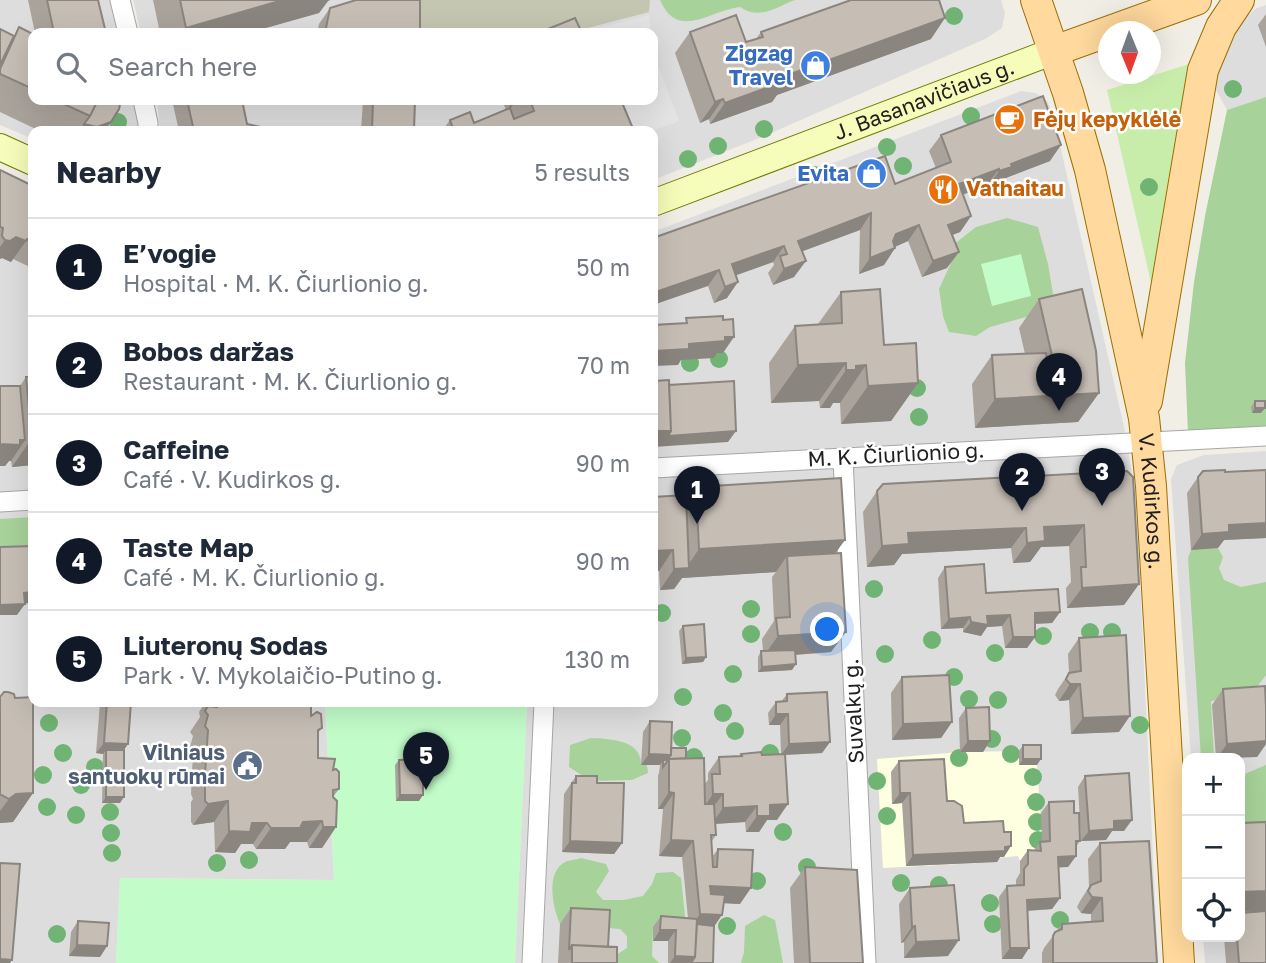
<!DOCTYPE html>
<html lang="en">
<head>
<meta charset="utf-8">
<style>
	:root { --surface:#fff; --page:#f6f6f7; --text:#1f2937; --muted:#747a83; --line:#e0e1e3; --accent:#111827 }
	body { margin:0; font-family:"Golos Text",sans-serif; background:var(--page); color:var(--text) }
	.controls { position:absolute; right:21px; bottom:21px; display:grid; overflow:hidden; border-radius:14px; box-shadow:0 7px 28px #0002 }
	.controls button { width:63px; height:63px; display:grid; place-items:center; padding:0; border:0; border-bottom:2px solid var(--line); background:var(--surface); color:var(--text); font:35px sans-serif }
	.compass { position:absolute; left:1098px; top:21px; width:63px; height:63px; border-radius:50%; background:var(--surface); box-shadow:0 7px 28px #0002; rotate:179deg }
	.you { position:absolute; left:828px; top:630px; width:24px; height:24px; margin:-18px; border:5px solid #fff; border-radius:50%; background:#1a73e8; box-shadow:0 0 0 10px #1a73e833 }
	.badge { display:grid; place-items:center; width:46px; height:46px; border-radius:50%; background:var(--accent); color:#fff; font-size:23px; font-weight:700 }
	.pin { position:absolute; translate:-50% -58px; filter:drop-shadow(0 2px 4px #0008) }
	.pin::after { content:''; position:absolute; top:37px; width:24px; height:21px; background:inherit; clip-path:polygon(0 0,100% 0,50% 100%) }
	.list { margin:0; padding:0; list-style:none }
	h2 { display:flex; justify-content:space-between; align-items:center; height:91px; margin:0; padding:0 28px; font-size:30px }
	h2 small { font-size:23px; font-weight:400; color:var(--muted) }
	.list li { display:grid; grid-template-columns:46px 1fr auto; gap:21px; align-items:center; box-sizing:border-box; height:98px; padding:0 28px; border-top:2px solid var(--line) }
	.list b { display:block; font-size:26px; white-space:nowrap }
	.list p { margin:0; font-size:23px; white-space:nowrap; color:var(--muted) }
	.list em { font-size:23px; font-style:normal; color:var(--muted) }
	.icon { flex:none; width:38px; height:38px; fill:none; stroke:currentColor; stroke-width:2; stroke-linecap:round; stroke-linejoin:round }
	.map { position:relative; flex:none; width:1266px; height:963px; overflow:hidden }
	.search { position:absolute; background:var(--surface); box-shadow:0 7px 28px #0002; left:28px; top:28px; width:630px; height:77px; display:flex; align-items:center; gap:18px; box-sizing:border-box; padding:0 24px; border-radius:14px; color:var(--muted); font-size:26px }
	.panel { position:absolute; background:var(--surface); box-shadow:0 7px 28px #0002; left:28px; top:126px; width:630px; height:581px; border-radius:14px }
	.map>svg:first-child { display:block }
	.residential { fill:#dedddd }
	.education { fill:#feffe1 }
	.construction { fill:#c5c6b1 }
	.grass { fill:#c8edaa }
	.forest { fill:#a7d299 }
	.park { fill:#c2fcc9 }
	.parking { fill:#e4e4e4 }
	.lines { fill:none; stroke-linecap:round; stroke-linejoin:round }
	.street-casing { stroke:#a7a7a7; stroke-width:21 }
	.secondary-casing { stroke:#6b7e00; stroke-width:28 }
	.primary-casing { stroke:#9c6f00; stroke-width:32 }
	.street { stroke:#fff; stroke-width:19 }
	.secondary { stroke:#f6fcb9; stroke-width:26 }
	.primary { stroke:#ffd99d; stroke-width:30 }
	.tree { fill:#70b474 }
	.wall { fill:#aaa39c }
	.shaded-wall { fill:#8b857f }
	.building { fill:#c6beb5; stroke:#8b857f; stroke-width:2 }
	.labels { text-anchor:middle; stroke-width:5; stroke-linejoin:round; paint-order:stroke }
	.shop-label { font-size:21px; font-weight:bold; fill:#366cbe; stroke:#fff; text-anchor:end }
	.street-label { font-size:21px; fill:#202020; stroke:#fff }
	.food-label { font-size:21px; font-weight:bold; fill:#c56008; stroke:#fff; text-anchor:start }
	.service-label { font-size:21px; font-weight:bold; fill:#4e5e75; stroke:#fff; text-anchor:end }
</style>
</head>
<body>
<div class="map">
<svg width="1266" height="963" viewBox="0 0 1266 963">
	<rect width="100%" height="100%" fill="#f1eee6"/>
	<path class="residential" d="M 0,0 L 112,0 L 119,33 L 33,33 L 33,100 L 135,100 L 139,131 L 33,131 L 33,139 L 0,125 Z
		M 133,0 L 1001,0 L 1005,13 L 1002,28 L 985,39 L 762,137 L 653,180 L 653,131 L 160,131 L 157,100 L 653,100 L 653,33 L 141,33 Z
		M 1266,5 L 1266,97 L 1227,110 L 1210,79 L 1229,34 L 1255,9 Z
		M 1021,91 L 1036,93 L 1047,101 L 1053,114 L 1124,427 L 1136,496 L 1158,963 L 515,963 L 527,702 L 653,702 L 653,232 Z
		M 0,176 L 33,191 L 33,702 L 325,702 L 334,880 L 120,878 L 116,963 L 0,963 Z
		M 1266,451 L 1266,963 L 1205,963 L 1203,937 L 1240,937 L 1240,758 L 1191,758 L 1171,479 L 1177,465 L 1204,455 Z"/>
	<path class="education" d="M 1019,751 L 1019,765 L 1037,765 L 1043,852 L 1020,861 L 1018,856 L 997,858 L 997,862 L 883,868 L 877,759 L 960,752 Z"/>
	<path class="construction" d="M 413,0 L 650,0 L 649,12 L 569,33 L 413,33 Z"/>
	<path class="grass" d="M 1189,64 L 1152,287 L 1107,90 Z"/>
	<path class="forest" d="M 660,0 L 795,0 C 774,8 760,20 740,7 C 708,11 678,41 660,0 Z
		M 1266,97 L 1266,429 L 1188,433 L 1185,363 L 1194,282 L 1205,216 L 1227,110 Z
		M 1007,218 L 1038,227 L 1048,264 L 1054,300 L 1030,316 L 990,327 L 976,336 L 949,332 L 943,316 L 939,289 L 951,263 L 953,245 L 976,227 Z
		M 33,517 L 33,554 L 0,550 L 0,519 Z
		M 1218,548 L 1223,557 L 1219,568 L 1224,580 L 1241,587 L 1266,582 L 1266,675 L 1256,688 L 1242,698 L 1211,701 L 1214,758 L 1201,758 L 1188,558 L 1191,550 Z
		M 591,738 C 608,739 642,739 641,765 L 647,765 L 648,773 L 632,780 L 591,781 L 569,767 L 570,745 Z
		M 1266,765 L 1266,829 L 1240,825 L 1240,776 Z
		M 581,858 L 606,864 L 609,871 L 596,892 L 603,900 L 624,900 L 643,896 L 652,884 L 656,873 L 673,872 L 681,878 L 685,916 L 683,925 L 653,927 L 652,956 L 659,963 L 614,963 L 616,955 L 627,948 L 627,936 L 620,929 L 560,924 C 553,908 545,873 565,862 C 569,860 576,860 581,858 Z
		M 764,915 L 775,920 L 783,963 L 741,963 L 744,952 L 745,926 Z"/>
	<path class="park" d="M 1021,254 L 1031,296 L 992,306 L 981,264 Z
		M 325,702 L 527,702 L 515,963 L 116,963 L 120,878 L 334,880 Z"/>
	<path class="parking" d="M 649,15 L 651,33 L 580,33 Z
		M 653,46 L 654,56 L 679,121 L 652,131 L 614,131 L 609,100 L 653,100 Z"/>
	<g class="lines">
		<defs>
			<path id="street" d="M 120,0 L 128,33
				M 143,100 L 148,123 L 148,131
				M 843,458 L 866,963
				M 653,468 L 1266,436
				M 0,502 L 33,500
				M 532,963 L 544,702"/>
			<g id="secondary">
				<path d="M 0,147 L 33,162"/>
				<path id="s1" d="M 653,203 L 1054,51"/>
			</g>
			<g id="primary">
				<path id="s2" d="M 1036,0 L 1068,93 L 1090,170 L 1144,418 L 1151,486 L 1179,963"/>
				<path d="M 1054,51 L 1196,0"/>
				<path d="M 1147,401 L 1203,70 L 1221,27 L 1239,0"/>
			</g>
		</defs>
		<use href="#street" class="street-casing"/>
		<use href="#secondary" class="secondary-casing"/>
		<use href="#primary" class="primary-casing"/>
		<use href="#street" class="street"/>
		<use href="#secondary" class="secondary"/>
		<use href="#primary" class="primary"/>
	</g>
	<g class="tree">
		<circle cx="954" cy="16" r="9"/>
		<circle cx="1233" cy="89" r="9"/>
		<circle cx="971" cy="116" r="9"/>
		<circle cx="118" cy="122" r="9"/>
		<circle cx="764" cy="129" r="9"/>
		<circle cx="718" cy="146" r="9"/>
		<circle cx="887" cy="147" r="9"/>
		<circle cx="688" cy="159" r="9"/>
		<circle cx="903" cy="166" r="9"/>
		<circle cx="815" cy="175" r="9"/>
		<circle cx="1149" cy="187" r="9"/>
		<circle cx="719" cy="359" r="9"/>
		<circle cx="690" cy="363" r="9"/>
		<circle cx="917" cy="388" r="9"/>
		<circle cx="919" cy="417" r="9"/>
		<circle cx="874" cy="589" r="9"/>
		<circle cx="751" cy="609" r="9"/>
		<circle cx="662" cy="613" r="9"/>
		<circle cx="1090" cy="632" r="9"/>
		<circle cx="1112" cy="632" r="9"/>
		<circle cx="751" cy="634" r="9"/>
		<circle cx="1043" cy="636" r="9"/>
		<circle cx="932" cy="640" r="9"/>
		<circle cx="995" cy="653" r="9"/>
		<circle cx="885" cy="654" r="9"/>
		<circle cx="733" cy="674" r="9"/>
		<circle cx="954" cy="677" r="9"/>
		<circle cx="683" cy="697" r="9"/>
		<circle cx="969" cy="699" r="9"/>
		<circle cx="998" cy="700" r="9"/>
		<circle cx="723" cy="713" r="9"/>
		<circle cx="49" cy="723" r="9"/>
		<circle cx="1140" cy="725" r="9"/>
		<circle cx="735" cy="731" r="9"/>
		<circle cx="682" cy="738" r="9"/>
		<circle cx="992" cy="739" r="9"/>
		<circle cx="63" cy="753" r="9"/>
		<circle cx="770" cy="753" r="9"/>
		<circle cx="1011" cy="754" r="9"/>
		<circle cx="694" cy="757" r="9"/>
		<circle cx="959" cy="758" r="9"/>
		<circle cx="95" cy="767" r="9"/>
		<circle cx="43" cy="775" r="9"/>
		<circle cx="1033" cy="777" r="9"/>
		<circle cx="877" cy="781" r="9"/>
		<circle cx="81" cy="785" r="9"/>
		<circle cx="1036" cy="802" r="9"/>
		<circle cx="47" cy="807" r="9"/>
		<circle cx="110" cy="812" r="9"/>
		<circle cx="76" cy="815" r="9"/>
		<circle cx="887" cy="816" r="9"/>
		<circle cx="1037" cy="822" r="9"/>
		<circle cx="783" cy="832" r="9"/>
		<circle cx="111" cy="833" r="9"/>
		<circle cx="1038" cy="840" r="9"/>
		<circle cx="112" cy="853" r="9"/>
		<circle cx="249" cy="860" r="9"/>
		<circle cx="217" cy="863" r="9"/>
		<circle cx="807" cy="867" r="9"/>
		<circle cx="757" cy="881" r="9"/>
		<circle cx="901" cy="883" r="9"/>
		<circle cx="939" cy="885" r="9"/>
		<circle cx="990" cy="903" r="9"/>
		<circle cx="1060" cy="920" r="9"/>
		<circle cx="993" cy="924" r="9"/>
		<circle cx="727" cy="926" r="9"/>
		<circle cx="57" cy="934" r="9"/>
	</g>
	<path class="wall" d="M 28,0 L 98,0 L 106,33 L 35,33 Z
		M 153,0 L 330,0 L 328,1 L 319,13 L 248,33 L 160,33 Z
		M 330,8 L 420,33 L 317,33 L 319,24 Z
		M 1266,14 L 1266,47 L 1258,25 Z
		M 19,27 L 33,34 L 33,100 L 121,100 L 105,131 L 40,131 L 0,112 L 0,29 L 14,36 Z
		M 690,32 L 746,42 L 756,39 L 761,32 L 931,39 L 777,95 L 772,102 L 710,124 L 709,119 L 700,123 L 675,53 Z
		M 172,100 L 242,100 L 247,124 L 279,131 L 179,131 Z
		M 363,100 L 415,100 L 414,131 L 361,131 Z
		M 502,100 L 626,100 L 623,104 L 634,131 L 442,131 L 450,120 L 474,123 L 506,110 Z
		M 941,135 L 1050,161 L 1003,179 L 1001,183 L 988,187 L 987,185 L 963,195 L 971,216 L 960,232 L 952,235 L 947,268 L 922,277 L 908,241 L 895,247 L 895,248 L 884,265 L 859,274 L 860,230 L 802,251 L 794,277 L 773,285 L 768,273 L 774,265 L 773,262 L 736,275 L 727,298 L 714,303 L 708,286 L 653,238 L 895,184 L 936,168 L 929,151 Z
		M 0,170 L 33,186 L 33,271 L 32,271 L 32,268 L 13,259 L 11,262 L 2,258 L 0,259 Z
		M 841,292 L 884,345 L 918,383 L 891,421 L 841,424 L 840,403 L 833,403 L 830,408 L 820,408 L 819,401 L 771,403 L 769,363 L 795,326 L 818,324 Z
		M 1039,299 L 1099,393 L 1078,422 L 975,428 L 972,384 L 992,355 L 1025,354 L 1019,328 Z
		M 26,377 L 33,377 L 33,465 L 12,467 L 11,461 L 9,461 L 5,466 L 20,386 Z
		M 1255,401 L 1261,413 L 1252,413 L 1251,407 Z
		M 1266,470 L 1266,538 L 1224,540 L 1218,548 L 1191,550 L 1187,493 L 1198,477 L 1225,472 Z
		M 1127,471 L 1139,584 L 1124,605 L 1067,608 L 1066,588 L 1071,582 L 1069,546 L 1041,547 L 1030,562 L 1013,563 L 1011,548 L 902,554 L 894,565 L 867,567 L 863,512 L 877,491 Z
		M 696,487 L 835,553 L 831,652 L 796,655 L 792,670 L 758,672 L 758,657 L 761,651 L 763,651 L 762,639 L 774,621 L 772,577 L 776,572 L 682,578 L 674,589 L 660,590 L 659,571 L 653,571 L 653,497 L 686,500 Z
		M 945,567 L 986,593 L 1060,612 L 1052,623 L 1035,624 L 1035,637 L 1027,648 L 1005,648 L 1002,626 L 987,627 L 981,636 L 963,632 L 963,628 L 941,629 L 938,578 Z
		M 683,626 L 706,657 L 703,662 L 682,664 L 679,631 Z
		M 1079,638 L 1119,732 L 1071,734 L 1069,700 L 1059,701 L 1055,695 L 1058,689 L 1069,673 L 1068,654 Z
		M 902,677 L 952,722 L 941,738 L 892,740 L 891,693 Z
		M 1223,689 L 1266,707 L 1266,744 L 1257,757 L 1216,758 L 1212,705 Z
		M 787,694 L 830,742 L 822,753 L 785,755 L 777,820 L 767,820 L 759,832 L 746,832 L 745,822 L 715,824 L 716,835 L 712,841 L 712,857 L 718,849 L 740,904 L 724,903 L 714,926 L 713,963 L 668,963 L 668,941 L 653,941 L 653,927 L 661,916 L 688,918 L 682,857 L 659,856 L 663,809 L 658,809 L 658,775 L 659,773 L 660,765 L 641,765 L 643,732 L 650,721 L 671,748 L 686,758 L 704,785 L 708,780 L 708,773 L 719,757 L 739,756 L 741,754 L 762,755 L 781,754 L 780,725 L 769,725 L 768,713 L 776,702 L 781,702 Z
		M 0,697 L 33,793 L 13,822 L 0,823 Z
		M 100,702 L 131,702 L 128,744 L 124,750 L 120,803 L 102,803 L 103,754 L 96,753 Z
		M 206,702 L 311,702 L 311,716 L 322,728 L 318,733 L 318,758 L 333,770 L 339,789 L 333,797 L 336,827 L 322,848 L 309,848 L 307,842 L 290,842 L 285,849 L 256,849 L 253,844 L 241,844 L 235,853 L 215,852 L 214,822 L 193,825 L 191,822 L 191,802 L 193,799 L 191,794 L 193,751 L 190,747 L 193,736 L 190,732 L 200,717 L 199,712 Z
		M 966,708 L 990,741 L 983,752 L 960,752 L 959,718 Z
		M 1023,745 L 1037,765 L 1019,765 L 1019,751 Z
		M 399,760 L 419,801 L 396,801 L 395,765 Z
		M 899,761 L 947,801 L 964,823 L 1004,832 L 1004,857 L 1000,857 L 997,862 L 906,866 L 902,803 L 892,804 L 891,772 Z
		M 576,776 L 597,783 L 622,843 L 614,854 L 562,852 L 564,794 Z
		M 1085,776 L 1124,831 L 1112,831 L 1106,840 L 1081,841 L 1078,787 Z
		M 1049,802 L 1074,813 L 1080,841 L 1076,847 L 1076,856 L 1068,867 L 1058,867 L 1060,898 L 1052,909 L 1028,911 L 1022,959 L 1002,959 L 999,897 L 1007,886 L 1016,885 L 1016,880 L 1020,873 L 1020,861 L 1028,850 L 1034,850 L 1040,842 L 1042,841 L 1041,813 Z
		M 1100,843 L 1157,963 L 1042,963 L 1042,953 L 1044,948 L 1062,924 L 1091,921 L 1091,914 L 1081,913 L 1077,907 L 1080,901 L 1089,887 L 1088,859 Z
		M 805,867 L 863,963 L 794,963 L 790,888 Z
		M 910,888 L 948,956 L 904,958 L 904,942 L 901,943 L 899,904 Z
		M 571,908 L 608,947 L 617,963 L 558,963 L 560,924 Z
		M 78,921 L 107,946 L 100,957 L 69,956 L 71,932 Z
		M 1224,937 L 1240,937 L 1266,963 L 1226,963 Z"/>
	<path class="shaded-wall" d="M 283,0 L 330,0 L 328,1 L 319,13 L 248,33 L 182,33 L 186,28 Z
		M 945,18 L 931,39 L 777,95 L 772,102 L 710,124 L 725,103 L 785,76 Z
		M 723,99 L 709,119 L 700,123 L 715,102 Z
		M 514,100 L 517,100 L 510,109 L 506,111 Z
		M 111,122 L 105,131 L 79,131 L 84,124 Z
		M 1061,145 L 1050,161 L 1003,179 L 1001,183 L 988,187 L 999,171 L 1011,164 Z
		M 999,169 L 987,185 L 948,200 L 959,184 Z
		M 871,213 L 860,230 L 787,257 L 798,241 Z
		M 971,216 L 960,232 L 937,241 L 948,225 Z
		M 919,225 L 908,241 L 885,251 L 896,234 Z
		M 16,237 L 26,241 L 11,262 L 2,258 L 0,259 L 0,247 L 5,240 Z
		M 784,246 L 773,262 L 723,280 L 732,264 Z
		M 895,248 L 884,265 L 859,274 L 870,258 Z
		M 959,252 L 947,268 L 922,277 L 933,261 Z
		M 806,261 L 794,277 L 773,285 L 784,269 Z
		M 719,270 L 708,286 L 653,305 L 653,293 Z
		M 738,282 L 727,298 L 714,303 L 725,287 Z
		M 725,337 L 734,337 L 723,353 L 717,353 L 714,358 L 681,360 L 678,365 L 653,366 L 653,354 L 655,351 Z
		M 846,363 L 819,401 L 771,403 L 798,365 Z
		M 866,365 L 840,403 L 833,403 L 830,408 L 820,408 L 846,370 L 856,366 Z
		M 918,383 L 891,421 L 841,424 L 868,386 Z
		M 1099,393 L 1078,422 L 975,428 L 995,399 Z
		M 1255,408 L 1265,408 L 1261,413 L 1252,413 Z
		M 653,431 L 736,431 L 728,442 L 653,447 Z
		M 32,438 L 33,438 L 33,465 L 12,467 Z
		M 25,440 L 11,461 L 9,461 L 5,466 L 0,466 L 0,444 Z
		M 1266,523 L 1266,538 L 1224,540 L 1218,548 L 1191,550 L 1202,534 L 1229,525 Z
		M 1084,525 L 1069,546 L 1041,547 L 1030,562 L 1013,563 L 1027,543 L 1044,527 Z
		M 1026,528 L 1011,548 L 902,554 L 894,565 L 867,567 L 882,546 L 908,533 Z
		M 845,540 L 824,569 L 787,556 L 776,572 L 682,578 L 674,589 L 660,590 L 674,569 L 686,568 L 699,549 Z
		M 673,550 L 659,571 L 653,571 L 653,551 Z
		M 1139,584 L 1124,605 L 1067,608 L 1082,588 Z
		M 33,592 L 33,603 L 17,604 L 24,593 Z
		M 25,604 L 17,615 L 0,615 L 0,605 Z
		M 1060,612 L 1052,623 L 1027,624 L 1035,613 Z
		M 1010,615 L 1002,626 L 987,627 L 981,636 L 963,632 L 971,622 L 987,616 Z
		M 970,617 L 963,628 L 941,629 L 949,619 Z
		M 846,632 L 831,652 L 763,657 L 778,636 Z
		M 1013,637 L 1035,637 L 1027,648 L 1005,648 Z
		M 706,657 L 703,662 L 682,664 L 686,658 Z
		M 796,664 L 792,670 L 758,672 L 762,667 Z
		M 1070,684 L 1080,684 L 1069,700 L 1059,701 Z
		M 776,714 L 788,714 L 780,725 L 769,725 Z
		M 1130,716 L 1119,732 L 1071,734 L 1083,718 Z
		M 952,722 L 941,738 L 892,740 L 903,724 Z
		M 968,741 L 990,741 L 983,752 L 960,752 Z
		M 1266,741 L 1266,744 L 1257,757 L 1217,758 L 1227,744 Z
		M 830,742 L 822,753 L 781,755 L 789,744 Z
		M 104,743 L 128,744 L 120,755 L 106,750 L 103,754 L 96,753 Z
		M 649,754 L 671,755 L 663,765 L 663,760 L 660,765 L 641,765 Z
		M 1023,759 L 1041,759 L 1037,765 L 1019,765 Z
		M 669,792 L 674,793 L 663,809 L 658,809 Z
		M 33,793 L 13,822 L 0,823 L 0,811 L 9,799 L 16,794 Z
		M 900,793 L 910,793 L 902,803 L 892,804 Z
		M 713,794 L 723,794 L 711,810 L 702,810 Z
		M 400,795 L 423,795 L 419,801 L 396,801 Z
		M 106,797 L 124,797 L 120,803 L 102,803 Z
		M 228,801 L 214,822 L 193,825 L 208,804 Z
		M 788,804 L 777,820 L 767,820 L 759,832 L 746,832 L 757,816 L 770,805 Z
		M 757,806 L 745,822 L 712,824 L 723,808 Z
		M 1132,820 L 1124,831 L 1112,831 L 1106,840 L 1081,841 L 1089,831 L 1114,821 Z
		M 322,821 L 307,842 L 290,842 L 285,849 L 256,849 L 271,828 L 303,822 Z
		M 252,823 L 267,823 L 253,844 L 241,844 L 235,853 L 215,852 L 229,831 Z
		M 323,827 L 336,827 L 322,848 L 309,848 Z
		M 671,840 L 693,841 L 682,857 L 659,856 Z
		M 570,841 L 622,843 L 614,854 L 562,852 Z
		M 1011,846 L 1004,857 L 1000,857 L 997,862 L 906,866 L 913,855 Z
		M 1076,856 L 1068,867 L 1050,868 L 1058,857 Z
		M 710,886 L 751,888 L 740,904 L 699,902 Z
		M 1266,891 L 1266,911 L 1240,912 L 1240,892 Z
		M 1092,897 L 1102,898 L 1091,914 L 1081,913 Z
		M 1060,898 L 1052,909 L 1020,911 L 1027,900 Z
		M 700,914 L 722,915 L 711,931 L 689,930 Z
		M 915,926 L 904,942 L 901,943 L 912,927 Z
		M 660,930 L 676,930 L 668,941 L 653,941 Z
		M 959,940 L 948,956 L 904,958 L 916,942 Z
		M 77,945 L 107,946 L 100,957 L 69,956 Z
		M 1010,948 L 1029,948 L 1022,959 L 1002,959 Z
		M 675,956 L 695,957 L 691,963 L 670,963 Z
		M 0,959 L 12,960 L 10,963 L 0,963 Z"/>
	<path class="building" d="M 47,0 L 98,0 L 106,33 L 54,33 Z
		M 180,0 L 283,0 L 186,28 Z
		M 356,0 L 420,0 L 420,33 L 325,33 L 330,8 Z
		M 851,0 L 939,0 L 945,18 L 785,76 L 786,81 L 725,103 L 723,99 L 715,102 L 690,32 L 736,15 L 746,42 L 763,37 L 761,32 Z
		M 575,18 L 582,33 L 538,33 Z
		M 19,27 L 33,34 L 33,89 L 0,74 L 0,69 Z
		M 0,29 L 14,36 L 0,65 Z
		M 1043,96 L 1061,145 L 1011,164 L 1012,167 L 999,171 L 999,169 L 959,184 L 971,216 L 948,225 L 959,252 L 933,261 L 919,225 L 896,234 L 893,241 L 895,248 L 870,258 L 871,213 L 798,241 L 806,261 L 784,269 L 780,256 L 787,254 L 784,246 L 732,264 L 738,282 L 725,287 L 719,270 L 653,293 L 653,238 L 885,156 L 895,184 L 951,162 L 941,135 Z
		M 55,100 L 98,100 L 90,116 Z
		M 98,100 L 121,100 L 119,109 L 111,122 L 97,127 L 84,124 L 90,116 Z
		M 187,100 L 242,100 L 247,124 L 279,131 L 194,131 Z
		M 373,100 L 415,100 L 414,131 L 372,131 Z
		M 530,100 L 621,100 L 634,131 L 454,131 L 450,120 L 470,112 L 474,123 L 510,108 L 514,119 L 534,111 Z
		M 0,170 L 33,186 L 33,241 L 27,239 L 26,241 L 16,237 L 10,241 L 5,240 L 2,236 L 3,228 L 0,227 Z
		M 880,289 L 884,345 L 916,343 L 918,383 L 868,386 L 866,365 L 856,366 L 856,370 L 846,370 L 846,363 L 798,365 L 795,326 L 842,323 L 841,292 Z
		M 1082,289 L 1096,351 L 1099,393 L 995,399 L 992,355 L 1046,353 L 1047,360 L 1053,360 L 1039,299 Z
		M 723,316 L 723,320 L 733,319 L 734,337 L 725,337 L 725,341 L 689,344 L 689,349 L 655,351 L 655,356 L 653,356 L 653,325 L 687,323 L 686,318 Z
		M 26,377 L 33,377 L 33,438 L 32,438 Z
		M 669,380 L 671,431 L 653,431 L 653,381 Z
		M 734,381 L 736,431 L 668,436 L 671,431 L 669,385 Z
		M 0,386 L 20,386 L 25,440 L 20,440 L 20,445 L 0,444 Z
		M 1255,401 L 1265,401 L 1265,408 L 1255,408 Z
		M 1225,470 L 1225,472 L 1266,470 L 1266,523 L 1229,525 L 1229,532 L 1202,534 L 1198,477 L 1203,471 Z
		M 1127,471 L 1133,477 L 1139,584 L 1082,588 L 1081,567 L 1086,567 L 1084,525 L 1044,527 L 1045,541 L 1027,543 L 1026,528 L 908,533 L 909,544 L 882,546 L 877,491 L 883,484 Z
		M 841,478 L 845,540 L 699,549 L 696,487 Z
		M 686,495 L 689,568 L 674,569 L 673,550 L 653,551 L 653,497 Z
		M 33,546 L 33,592 L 24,593 L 25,604 L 0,605 L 0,547 Z
		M 841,553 L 846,632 L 778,636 L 776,618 L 790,617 L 787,556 Z
		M 984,564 L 986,593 L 1058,589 L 1060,612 L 1035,613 L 1035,637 L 1013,637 L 1010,615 L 987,616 L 988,625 L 971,622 L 970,617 L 949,619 L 945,567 Z
		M 704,624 L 706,657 L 686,658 L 683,626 Z
		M 1126,635 L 1130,716 L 1083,718 L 1080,684 L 1070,684 L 1066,679 L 1069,673 L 1081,671 L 1079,638 Z
		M 795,650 L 796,664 L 762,667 L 761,651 Z
		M 949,675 L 952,722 L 903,724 L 902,677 Z
		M 1265,686 L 1266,707 L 1266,741 L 1227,744 L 1223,689 Z
		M 4,692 L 8,692 L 14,694 L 15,698 L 33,697 L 33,793 L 16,794 L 9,799 L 0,794 L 0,697 Z
		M 827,692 L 830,742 L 789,744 L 788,714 L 776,714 L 776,702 L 787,701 L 787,694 Z
		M 107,702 L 131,702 L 128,744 L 104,743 Z
		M 216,702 L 311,702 L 311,716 L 317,712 L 321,714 L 322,728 L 318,730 L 318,758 L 335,759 L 333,770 L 336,769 L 339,772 L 339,789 L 333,790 L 333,797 L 337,801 L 336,827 L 323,827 L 322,821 L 303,822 L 300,828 L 271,828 L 267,823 L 252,823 L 250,832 L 229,831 L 228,801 L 208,804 L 205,801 L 205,781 L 208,778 L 205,773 L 208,730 L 205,726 L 208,715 L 205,711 L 208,706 L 217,707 Z
		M 989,707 L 990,741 L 968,741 L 966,708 Z
		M 650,721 L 672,722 L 671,755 L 649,754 Z
		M 1023,745 L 1041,745 L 1041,759 L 1023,759 Z
		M 671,748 L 686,748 L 686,758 L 669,759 L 663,767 L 663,760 L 667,760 L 671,755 Z
		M 106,750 L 124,750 L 124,797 L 106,797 Z
		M 761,752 L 762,755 L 785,754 L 788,804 L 770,805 L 770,816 L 757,816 L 757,806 L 723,808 L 723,794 L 713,794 L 712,774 L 720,774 L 719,757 L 742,756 L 741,754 Z
		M 704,758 L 705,804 L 714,804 L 716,835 L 711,835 L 713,867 L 717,867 L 718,849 L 753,850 L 751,888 L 710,886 L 711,894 L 725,895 L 722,915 L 700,914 L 693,841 L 671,840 L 674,793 L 669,792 L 669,759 Z
		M 423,759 L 423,795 L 400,795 L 399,760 Z
		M 944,759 L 947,801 L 954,801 L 962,806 L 964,823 L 1003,821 L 1004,832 L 1011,832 L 1011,846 L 1005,847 L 1005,851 L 913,855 L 910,793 L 900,793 L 899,761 Z
		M 1129,773 L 1132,820 L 1114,821 L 1114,829 L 1089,831 L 1085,776 Z
		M 576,776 L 597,776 L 597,783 L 624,783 L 622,843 L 570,841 L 572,783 L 576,783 Z
		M 1074,801 L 1074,813 L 1079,813 L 1080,841 L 1076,841 L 1076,856 L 1058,857 L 1060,898 L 1027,900 L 1029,948 L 1010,948 L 1007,886 L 1024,885 L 1024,869 L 1028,864 L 1028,850 L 1041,851 L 1040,842 L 1050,841 L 1049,802 Z
		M 1266,822 L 1266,891 L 1240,892 L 1240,823 Z
		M 1149,841 L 1157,963 L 1053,963 L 1053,936 L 1055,932 L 1062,929 L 1062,924 L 1103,921 L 1102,898 L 1092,897 L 1088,891 L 1091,885 L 1101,881 L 1100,843 Z
		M 0,863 L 20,864 L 12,960 L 0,959 Z
		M 805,867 L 857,870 L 863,963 L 810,963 Z
		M 954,885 L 959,940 L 916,942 L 915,926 L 912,927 L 910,888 Z
		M 571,908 L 610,910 L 608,947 L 572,945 L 569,950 Z
		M 1266,911 L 1266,963 L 1239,963 L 1237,937 L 1240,937 L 1240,913 Z
		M 661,916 L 697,919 L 695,957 L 675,956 L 676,930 L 660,930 Z
		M 78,921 L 109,923 L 107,946 L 77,945 Z
		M 697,924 L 714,926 L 713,963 L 691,963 L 695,957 Z
		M 572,945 L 617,947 L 617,963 L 572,963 Z"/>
	<defs>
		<symbol id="shop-disc" viewBox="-11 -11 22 22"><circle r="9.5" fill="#3f7fe0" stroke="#fff"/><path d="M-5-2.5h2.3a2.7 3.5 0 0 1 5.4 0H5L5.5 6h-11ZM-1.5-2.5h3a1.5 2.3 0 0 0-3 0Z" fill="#fff"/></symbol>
		<symbol id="cafe-disc" viewBox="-11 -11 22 22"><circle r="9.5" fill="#e8710a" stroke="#fff"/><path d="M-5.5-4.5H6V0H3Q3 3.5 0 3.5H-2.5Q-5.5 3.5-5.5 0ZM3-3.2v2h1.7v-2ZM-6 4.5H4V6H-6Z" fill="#fff"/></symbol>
		<symbol id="restaurant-disc" viewBox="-11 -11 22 22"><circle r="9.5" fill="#e8710a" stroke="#fff"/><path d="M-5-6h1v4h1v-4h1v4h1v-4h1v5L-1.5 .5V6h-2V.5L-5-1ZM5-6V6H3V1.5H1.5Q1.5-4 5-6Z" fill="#fff"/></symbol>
		<symbol id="civic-disc" viewBox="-11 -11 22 22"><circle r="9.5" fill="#5c6f8a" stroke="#fff"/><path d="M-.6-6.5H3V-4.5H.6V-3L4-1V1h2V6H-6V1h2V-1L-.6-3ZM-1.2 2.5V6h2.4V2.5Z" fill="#fff"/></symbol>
	</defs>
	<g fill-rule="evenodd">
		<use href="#shop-disc" x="798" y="48" width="35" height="35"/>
		<use href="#cafe-disc" x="992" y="102" width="35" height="35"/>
		<use href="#shop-disc" x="854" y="156" width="35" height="35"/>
		<use href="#restaurant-disc" x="926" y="172" width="35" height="35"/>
		<use href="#civic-disc" x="230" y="748" width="35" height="35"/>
	</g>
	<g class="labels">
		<g class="shop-label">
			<text x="793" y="61">Zigzag<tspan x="793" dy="24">Travel</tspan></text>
			<text x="849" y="181">Evita</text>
		</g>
		<g class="street-label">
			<text dy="7" stroke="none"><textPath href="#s1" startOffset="290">J. Basanavičiaus g.</textPath></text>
			<text transform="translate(896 455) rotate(-3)" y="7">M. K. Čiurlionio g.</text>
			<text dy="7" stroke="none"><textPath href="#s2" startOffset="516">V. Kudirkos g.</textPath></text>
			<text transform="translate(854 711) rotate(-93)" y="7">Suvalkų g.</text>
		</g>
		<g class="food-label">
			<text x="1033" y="127">Fėjų kepyklėlė</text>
			<text x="966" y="196">Vathaitau</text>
		</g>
		<g class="service-label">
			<text x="225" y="760">Vilniaus<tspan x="225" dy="24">santuokų rūmai</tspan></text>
		</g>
	</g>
</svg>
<div class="controls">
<button>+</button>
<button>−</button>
<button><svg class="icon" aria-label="locate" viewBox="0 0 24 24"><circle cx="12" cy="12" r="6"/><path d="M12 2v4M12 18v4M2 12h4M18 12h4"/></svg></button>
</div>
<svg class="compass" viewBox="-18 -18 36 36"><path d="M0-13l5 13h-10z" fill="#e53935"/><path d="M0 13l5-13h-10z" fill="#747a83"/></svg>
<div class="you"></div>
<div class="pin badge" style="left:697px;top:524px">1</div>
<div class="pin badge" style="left:1022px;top:511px">2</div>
<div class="pin badge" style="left:1102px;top:506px">3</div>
<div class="pin badge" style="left:1059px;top:411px">4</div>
<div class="pin badge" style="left:426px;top:790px">5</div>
<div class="search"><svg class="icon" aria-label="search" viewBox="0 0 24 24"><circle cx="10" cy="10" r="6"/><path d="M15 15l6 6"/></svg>Search here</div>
<section class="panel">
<h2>Nearby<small>5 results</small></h2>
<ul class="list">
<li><span class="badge">1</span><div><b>E’vogie</b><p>Hospital · M. K. Čiurlionio g.</p></div><em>50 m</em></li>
<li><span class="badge">2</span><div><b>Bobos daržas</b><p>Restaurant · M. K. Čiurlionio g.</p></div><em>70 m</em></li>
<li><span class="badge">3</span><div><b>Caffeine</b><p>Café · V. Kudirkos g.</p></div><em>90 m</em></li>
<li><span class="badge">4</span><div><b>Taste Map</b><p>Café · M. K. Čiurlionio g.</p></div><em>90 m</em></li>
<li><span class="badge">5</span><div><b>Liuteronų Sodas</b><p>Park · V. Mykolaičio-Putino g.</p></div><em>130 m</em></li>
</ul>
</section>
</div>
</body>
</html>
